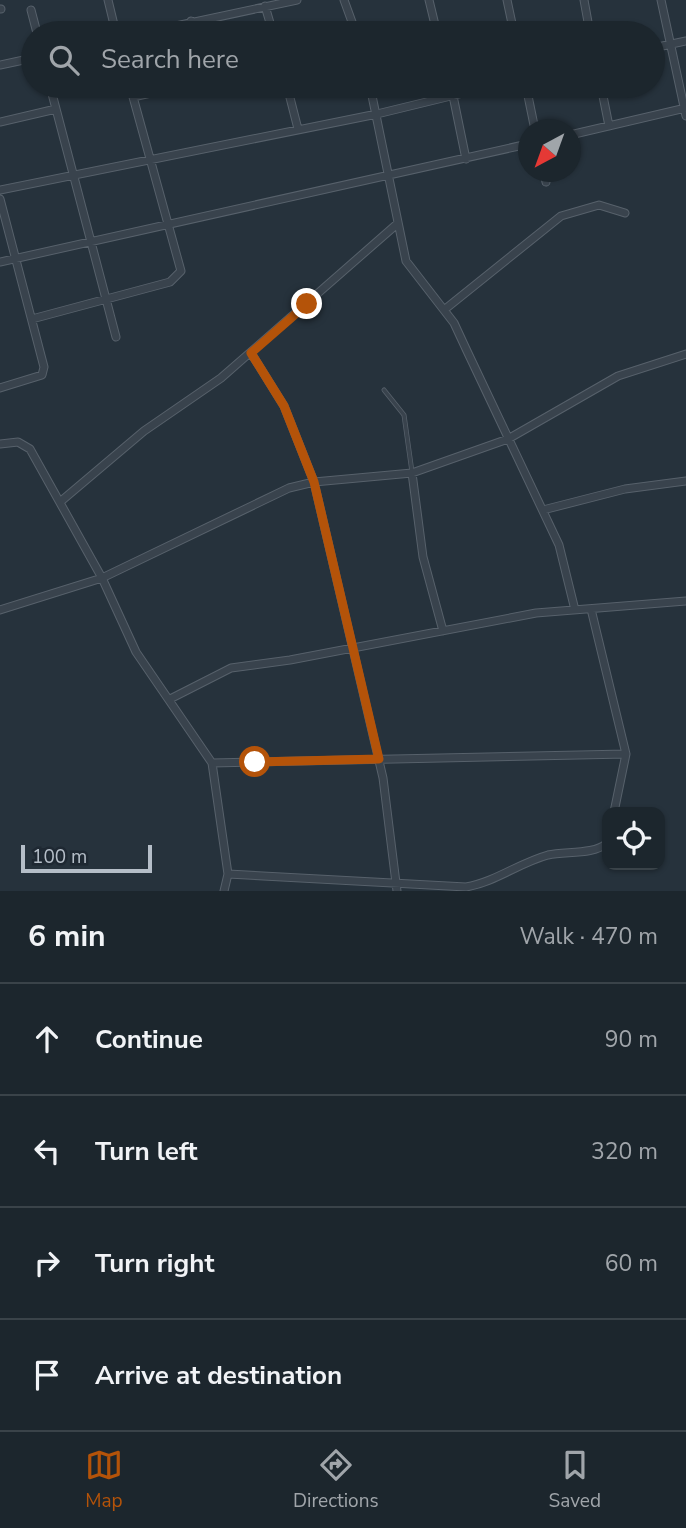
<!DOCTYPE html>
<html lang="en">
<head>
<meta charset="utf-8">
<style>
	:root { --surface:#1c262d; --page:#252e35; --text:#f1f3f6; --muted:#a0a5aa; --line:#3a4349; --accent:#b45309 }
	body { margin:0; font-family:"Nunito Sans",sans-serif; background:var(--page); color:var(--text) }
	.controls { position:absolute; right:21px; bottom:21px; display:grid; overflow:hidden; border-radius:14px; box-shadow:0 2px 5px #0004 }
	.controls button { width:63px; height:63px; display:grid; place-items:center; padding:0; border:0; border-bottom:2px solid var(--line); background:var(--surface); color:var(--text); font:35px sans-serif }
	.compass { position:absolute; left:518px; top:119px; width:63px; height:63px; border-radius:50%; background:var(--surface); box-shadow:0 2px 5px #0004; rotate:221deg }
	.scale { position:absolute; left:21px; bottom:18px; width:131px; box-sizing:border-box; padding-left:7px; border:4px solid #b5bec8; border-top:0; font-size:19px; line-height:24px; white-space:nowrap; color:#b5bec8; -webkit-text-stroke:5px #1e2832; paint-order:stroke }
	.stop { position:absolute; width:21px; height:21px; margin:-16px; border:5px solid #b45309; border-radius:50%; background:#fff }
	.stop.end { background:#b45309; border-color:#fff; box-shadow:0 2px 7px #0008 }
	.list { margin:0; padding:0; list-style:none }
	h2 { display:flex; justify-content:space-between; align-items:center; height:91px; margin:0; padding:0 28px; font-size:30px }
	h2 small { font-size:23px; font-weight:400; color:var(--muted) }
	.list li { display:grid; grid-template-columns:46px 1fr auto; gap:21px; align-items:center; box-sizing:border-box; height:112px; padding:0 28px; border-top:2px solid var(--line) }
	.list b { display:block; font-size:26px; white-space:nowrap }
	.list em { font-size:23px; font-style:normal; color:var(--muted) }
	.icon { flex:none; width:38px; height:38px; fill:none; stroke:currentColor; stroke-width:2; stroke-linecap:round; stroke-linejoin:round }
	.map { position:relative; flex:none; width:686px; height:891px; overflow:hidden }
	.search { position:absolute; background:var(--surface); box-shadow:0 2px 5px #0004; left:21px; right:21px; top:21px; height:77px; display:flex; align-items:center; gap:18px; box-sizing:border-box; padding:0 24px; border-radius:38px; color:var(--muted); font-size:26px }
	.sheet { height:539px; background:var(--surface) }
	nav { display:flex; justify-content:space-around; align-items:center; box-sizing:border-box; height:98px; border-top:2px solid var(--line); background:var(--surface); font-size:19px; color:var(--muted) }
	nav a { display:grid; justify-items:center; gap:4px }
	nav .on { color:var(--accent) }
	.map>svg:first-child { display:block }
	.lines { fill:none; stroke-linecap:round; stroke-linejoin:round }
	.lane-casing { stroke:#57616b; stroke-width:5 }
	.street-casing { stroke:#57616b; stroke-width:9 }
	.lane { stroke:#39434d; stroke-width:3.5 }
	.street { stroke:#39434d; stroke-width:7 }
	.route { stroke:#b45309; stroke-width:9 }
</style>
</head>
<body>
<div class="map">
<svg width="686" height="891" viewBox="0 0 686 891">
	<rect width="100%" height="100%" fill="#26323c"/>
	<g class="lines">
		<defs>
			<path id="lane" d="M 384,390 L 404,415 L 412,472"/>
			<path id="street" d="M 108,0 L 116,33
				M 344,0 L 356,33
				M 429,0 L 437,33
				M 507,0 L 514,33
				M 584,0 L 590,33
				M 661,0 L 686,116
				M 265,6 L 273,33
				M 0,9 L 1,9
				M 31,10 L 37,33
				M 191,21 L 195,33
				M 143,33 L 297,0
				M 653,48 L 686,41
				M 0,65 L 33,58
				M 50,86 L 116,337
				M 287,86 L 298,129
				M 370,86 L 406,261 L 454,323 L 467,351 L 559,545 L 575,610
				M 451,86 L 466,159
				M 526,86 L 535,130
				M 601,86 L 609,126
				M 133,97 L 182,86
				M 0,122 L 56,109
				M 570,135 L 686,108
				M 544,172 L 546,182
				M 0,190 L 377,114 L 492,86
				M 0,199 L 44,367 L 42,375 L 0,388
				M 0,262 L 528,144
				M 444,310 L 561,216 L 599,205 L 625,213
				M 32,319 L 170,282 L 181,271 L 130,86
				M 251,353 L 284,406 L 314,482 L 383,778 L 397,891
				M 0,444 L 18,442 L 30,449 L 102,578 L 136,652 L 212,763 L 228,874 L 224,891
				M 412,473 L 423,557 L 443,631
				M 60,502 L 144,431 L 221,378 L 397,224
				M 543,510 L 625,489 L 686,481
				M 591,609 L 626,754 L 614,812
				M 0,610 L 102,578 L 289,488 L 314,482 L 412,473 L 508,439 L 618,376 L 686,354
				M 170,699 L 231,668 L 290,660 L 536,613 L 686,601
				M 212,763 L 626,754
				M 228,874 L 466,887 C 495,882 519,863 548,855 C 566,851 594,855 607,843"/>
		</defs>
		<use href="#lane" class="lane-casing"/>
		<use href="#street" class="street-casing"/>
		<use href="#lane" class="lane"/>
		<use href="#street" class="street"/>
	</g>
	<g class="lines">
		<path class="route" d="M 255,762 L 379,759 L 314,482 L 284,406 L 251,353 L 307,304"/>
	</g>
</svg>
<div class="controls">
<button><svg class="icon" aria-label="locate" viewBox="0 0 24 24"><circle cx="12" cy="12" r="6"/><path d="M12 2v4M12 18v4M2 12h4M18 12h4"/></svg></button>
</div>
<svg class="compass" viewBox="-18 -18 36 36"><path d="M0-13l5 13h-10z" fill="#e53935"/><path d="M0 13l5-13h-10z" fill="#a0a5aa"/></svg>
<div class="scale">100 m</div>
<div class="stop" style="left:255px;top:762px"></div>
<div class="stop end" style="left:307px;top:304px"></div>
<div class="search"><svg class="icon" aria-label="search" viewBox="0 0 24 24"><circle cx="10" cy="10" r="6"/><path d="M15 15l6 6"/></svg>Search here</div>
</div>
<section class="sheet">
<h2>6 min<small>Walk · 470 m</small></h2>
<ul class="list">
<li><svg class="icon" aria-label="ahead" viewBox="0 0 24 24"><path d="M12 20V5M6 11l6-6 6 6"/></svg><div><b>Continue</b></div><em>90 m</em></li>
<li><svg class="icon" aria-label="left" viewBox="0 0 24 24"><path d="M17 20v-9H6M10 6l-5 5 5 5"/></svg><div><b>Turn left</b></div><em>320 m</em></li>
<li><svg class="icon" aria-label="right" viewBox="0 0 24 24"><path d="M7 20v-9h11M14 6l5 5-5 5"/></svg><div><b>Turn right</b></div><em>60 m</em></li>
<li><svg class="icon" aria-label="arrive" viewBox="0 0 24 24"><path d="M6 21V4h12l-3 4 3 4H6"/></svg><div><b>Arrive at destination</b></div></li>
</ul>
</section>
<nav>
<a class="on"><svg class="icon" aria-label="map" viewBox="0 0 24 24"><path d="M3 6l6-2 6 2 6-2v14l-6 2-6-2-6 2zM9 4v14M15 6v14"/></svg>Map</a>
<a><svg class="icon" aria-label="directions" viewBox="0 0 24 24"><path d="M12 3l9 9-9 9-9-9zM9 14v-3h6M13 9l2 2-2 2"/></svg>Directions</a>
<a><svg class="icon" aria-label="saved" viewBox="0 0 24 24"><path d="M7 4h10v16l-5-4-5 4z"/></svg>Saved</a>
</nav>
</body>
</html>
